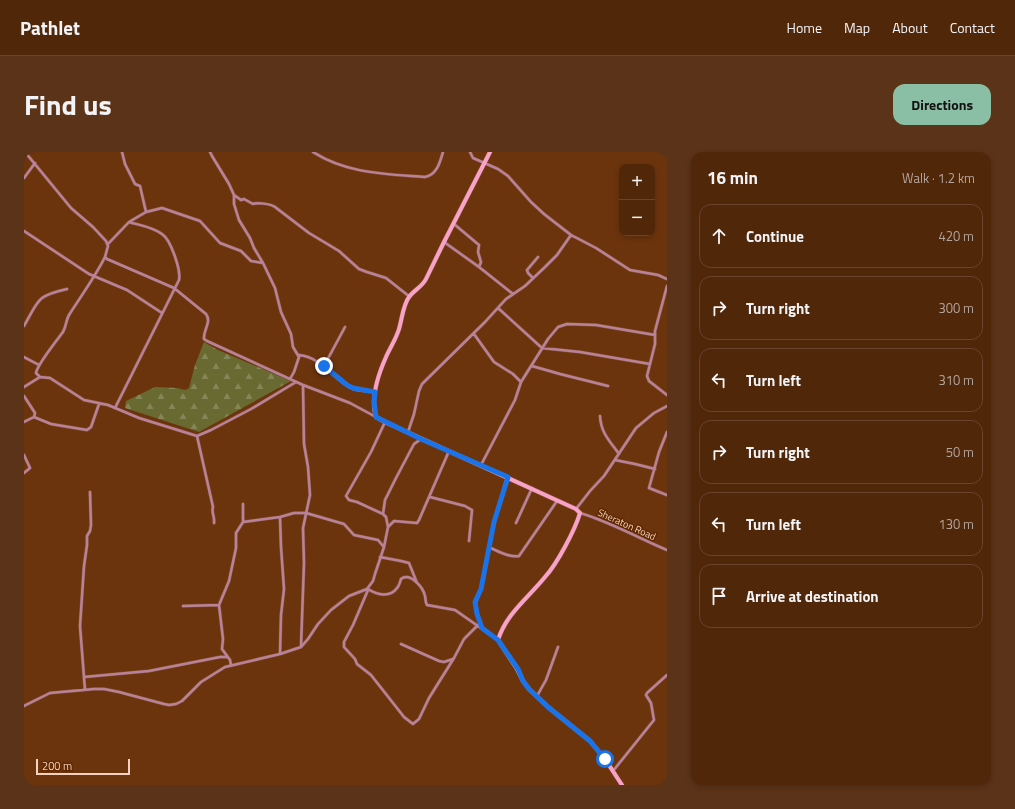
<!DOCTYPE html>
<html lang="en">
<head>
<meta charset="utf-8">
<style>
	:root { --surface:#51270a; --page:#5b3318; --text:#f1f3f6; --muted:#b4a59c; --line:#67442b; --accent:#8abfa5 }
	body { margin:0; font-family:"Titillium Web",sans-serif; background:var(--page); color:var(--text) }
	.controls { position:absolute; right:12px; top:12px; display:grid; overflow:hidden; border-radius:8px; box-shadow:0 2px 6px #0003 }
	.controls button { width:36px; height:36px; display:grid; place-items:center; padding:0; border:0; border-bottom:1px solid var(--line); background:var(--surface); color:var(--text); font:20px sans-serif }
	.scale { position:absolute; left:12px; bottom:10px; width:94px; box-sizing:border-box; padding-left:4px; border:2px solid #f4d1be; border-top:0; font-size:11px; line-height:14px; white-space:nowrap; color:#f4d1be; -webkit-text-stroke:3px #602900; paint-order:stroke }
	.stop { position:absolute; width:12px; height:12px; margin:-9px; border:3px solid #1a73e8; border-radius:50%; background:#fff }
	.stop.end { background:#1a73e8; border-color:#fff; box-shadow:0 1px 4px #0008 }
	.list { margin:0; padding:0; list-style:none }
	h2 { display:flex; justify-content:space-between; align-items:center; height:52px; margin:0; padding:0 16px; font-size:17px }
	h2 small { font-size:13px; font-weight:400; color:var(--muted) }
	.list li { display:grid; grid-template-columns:26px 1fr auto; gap:12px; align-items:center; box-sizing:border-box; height:64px; margin:0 8px 8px; padding:0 8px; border:1px solid var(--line); border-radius:12px }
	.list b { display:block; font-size:15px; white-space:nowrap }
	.list em { font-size:13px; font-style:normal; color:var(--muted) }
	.icon { flex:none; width:22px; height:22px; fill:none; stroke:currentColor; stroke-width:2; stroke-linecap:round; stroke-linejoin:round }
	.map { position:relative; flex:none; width:643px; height:633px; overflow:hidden; border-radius:12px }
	header { display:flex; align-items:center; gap:24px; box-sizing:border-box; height:56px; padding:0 20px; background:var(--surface); border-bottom:1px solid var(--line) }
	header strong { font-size:19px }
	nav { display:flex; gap:22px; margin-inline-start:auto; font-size:14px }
	.intro { display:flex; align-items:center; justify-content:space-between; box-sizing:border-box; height:96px; padding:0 24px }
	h1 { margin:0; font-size:28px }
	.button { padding:10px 18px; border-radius:12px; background:var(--accent); color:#111; font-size:14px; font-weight:700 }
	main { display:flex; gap:24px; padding:0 24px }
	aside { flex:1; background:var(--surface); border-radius:12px; box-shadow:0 2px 6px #0003 }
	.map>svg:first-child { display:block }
	.forest { fill:url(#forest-firs) }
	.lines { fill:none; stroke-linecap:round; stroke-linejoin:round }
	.street-casing { stroke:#84502d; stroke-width:3.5 }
	.secondary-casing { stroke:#84502d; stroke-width:5 }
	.street { stroke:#b9829b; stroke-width:2.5 }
	.secondary { stroke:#f8a2ca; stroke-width:4 }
	.route { stroke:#1a73e8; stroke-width:5 }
	.labels { text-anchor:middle; stroke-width:3; stroke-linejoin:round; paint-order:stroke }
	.street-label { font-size:10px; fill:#f4d1be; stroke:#602900 }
</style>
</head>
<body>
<header>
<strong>Pathlet</strong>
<nav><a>Home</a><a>Map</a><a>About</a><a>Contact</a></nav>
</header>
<div class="intro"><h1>Find us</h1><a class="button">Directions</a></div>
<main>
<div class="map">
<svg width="643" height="633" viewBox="0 0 643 633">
	<defs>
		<pattern id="forest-firs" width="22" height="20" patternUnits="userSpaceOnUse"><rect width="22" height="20" fill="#686a32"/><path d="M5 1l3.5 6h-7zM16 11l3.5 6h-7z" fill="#868557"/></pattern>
	</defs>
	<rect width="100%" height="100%" fill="#6c340d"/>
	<path class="forest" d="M 180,190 L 194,198 L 267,229 L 175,280 L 101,256 L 102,249 L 131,235 L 153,236 L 161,238 L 165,236 L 171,213 Z"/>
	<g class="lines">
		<defs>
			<path id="street" d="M 1,0 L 47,56 L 69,75 L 82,89 L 84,94 L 81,105 L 83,107 L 150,136 L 182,162 C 188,170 179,178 180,187 L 183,189 L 279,233 L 326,251 L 352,265
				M 98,0 L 101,12 L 111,32 L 116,34 L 122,60
				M 186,0 L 188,4 L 205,32 L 210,43 L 210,52 L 215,68 L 226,86 L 230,96 L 239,111 L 251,136 L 257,160 L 267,182 L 269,195 L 275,205 L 270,220 L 266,227
				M 289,0 C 323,22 363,22 401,25 C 413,23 416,10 419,0
				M 446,0 L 449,6 L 474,17 L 484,24 L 507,50 L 520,62 L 547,83 L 572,96 L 606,118 L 634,123 L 643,127
				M 0,26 L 11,11
				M 210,43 L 217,48 L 220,47 L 229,52 C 233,50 247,52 251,55 L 285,81 L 315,99 L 335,117 L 343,120 L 362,126 L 386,145
				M 430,72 L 455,93 L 454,100 L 457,110 L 455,115
				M 0,79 L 65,122 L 103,138 L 138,161
				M 420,90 L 455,115 L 489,142
				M 84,92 L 105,70 L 122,60 L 138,56 L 176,69 L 196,91 L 217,99 L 227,109 L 239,111
				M 509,126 L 504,121 L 503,118 L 514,105
				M 643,134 L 631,179 L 631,192 L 623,224 L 625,229 L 643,243
				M 474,156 L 518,196 L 556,200 L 626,212
				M 0,174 C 15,148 12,144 43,137
				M 450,182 L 470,210 L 489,222 L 497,230
				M 275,203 C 298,205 310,229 329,237 C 336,239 344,239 351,240
				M 0,205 L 15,213
				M 300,214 L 321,175
				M 508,214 L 536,222 L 584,234
				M 16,225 L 12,221 C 13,213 33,188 39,180 C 42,175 42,168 45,163 C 57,144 71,125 81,105
				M 0,235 L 16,225 L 26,226 L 60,248 L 84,253 L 115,266 L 173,284 L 187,278 L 227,257 L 272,230
				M 0,244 L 11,261 L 10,265 L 0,270
				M 91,256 L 155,128 C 157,118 147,88 138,82 C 129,75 115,73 105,70
				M 576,264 C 577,281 585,288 595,302
				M 10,265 L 27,272 L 63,278 L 67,275 L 75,252
				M 361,270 L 347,300 L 322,344 L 325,348 L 333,350 L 359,362 L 362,365 L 364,375
				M 384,280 L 390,262 L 395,239 L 398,232 L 461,170 L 482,147 L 501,134 L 521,115 L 533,103 L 547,83
				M 643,280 L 635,300 L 625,336 L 643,343
				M 173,284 L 189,355 C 187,361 191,364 190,371
				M 0,303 L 6,316 L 0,321
				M 591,308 L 611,312 L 631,317
				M 457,313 L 491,248 L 497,230 L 524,187 L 534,175 L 543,172 L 572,173 L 631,183
				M 406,345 L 441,354 L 448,358 L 445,389
				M 552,357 L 566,339 L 580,324 L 612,276 L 630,261 L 643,254
				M 556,361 C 587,370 614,386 643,398
				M 359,362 L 361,348 L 372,326 L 390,292 L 397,287
				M 219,370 L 256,365 L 270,361 L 282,361 L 320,372 L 330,383 L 354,388 L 359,394
				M 492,371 L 508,336
				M 465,395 C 473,399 486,406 495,404 L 533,349
				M 356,405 L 377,409 L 385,411 L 393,431
				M 344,437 C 353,443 366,446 373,436 C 375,434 376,430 377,427 C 386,420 399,435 401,444 C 402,448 401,450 403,453 L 431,458 L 474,488
				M 344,438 L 329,473 L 320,490 L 320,495 L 331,507 L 333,512 L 347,523 L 380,565 L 389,572 L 395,567 L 405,546 L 430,506 L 440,487 L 454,473
				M 159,454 L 195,453
				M 458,476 L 451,453 L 457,437 L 470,370 L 483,325
				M 377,492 L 415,509 L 420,510 L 429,507
				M 277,494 L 280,411 L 279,376 L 286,343 L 284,315 L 280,292 L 279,233
				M 256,502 L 257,463 L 260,437 L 257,395 L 256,365
				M 207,513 L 206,508 L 198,497 L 199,487 L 195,453 L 205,429 L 212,396 L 212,381 L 219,370 L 219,352
				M 60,525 L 125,519 L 196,505 L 203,505
				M 61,538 L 56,474 L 60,414 L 63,393 L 63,384 L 66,379 L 67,373 L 66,340
				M 513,544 L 522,528 L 534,495
				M 0,554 L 26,541 L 70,537 L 80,537 L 95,540 L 140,552 L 145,553 L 152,552 L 158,549 L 177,530 L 201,515 L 256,502 L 277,495 L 284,487 L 294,472 L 307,458 L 325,444 L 343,437 L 349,429 L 351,422 L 360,395 L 364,375 L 370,369 L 393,371 L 395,368 L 425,299
				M 589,619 L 630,568 L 627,551 L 622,543 L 623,541 L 643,523"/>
			<path id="secondary" d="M 466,0 L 420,90 L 402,127 C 398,135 390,138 385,145 C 379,153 378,167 375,177 C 372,187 366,196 362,205 C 354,223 346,246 352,265 L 361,270 L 552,357 L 556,361 C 551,378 533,412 521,425 C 504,446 482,462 474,488 L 493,517 L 499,529 L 505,537 L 524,555 L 566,589 L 581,607 L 598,633"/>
		</defs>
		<use href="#street" class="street-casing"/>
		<use href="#secondary" class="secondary-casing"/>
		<use href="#street" class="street"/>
		<use href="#secondary" class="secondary"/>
	</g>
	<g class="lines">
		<path class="route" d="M 300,214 L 323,233 L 329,236 L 351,240 L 350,250 L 352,265 L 397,287 L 484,325 L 470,370 L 457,437 L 451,450 L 453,462 L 458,476 L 474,488 L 494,517 L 499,529 L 505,537 L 524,555 L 566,589 L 581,607"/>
	</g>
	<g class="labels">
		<g class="street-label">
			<text transform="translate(603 372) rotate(24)" y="4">Sheraton Road</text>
		</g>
	</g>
</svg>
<div class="controls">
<button>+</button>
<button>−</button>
</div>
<div class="scale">200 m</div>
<div class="stop" style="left:581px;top:607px"></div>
<div class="stop end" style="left:300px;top:214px"></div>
</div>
<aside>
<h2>16 min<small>Walk · 1.2 km</small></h2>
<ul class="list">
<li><svg class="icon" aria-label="ahead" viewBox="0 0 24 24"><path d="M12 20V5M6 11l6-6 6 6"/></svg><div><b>Continue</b></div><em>420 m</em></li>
<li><svg class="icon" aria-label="right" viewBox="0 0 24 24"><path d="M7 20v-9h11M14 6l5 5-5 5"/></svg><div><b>Turn right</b></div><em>300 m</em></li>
<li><svg class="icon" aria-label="left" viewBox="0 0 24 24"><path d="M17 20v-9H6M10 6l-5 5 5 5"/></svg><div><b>Turn left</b></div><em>310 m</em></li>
<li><svg class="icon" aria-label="right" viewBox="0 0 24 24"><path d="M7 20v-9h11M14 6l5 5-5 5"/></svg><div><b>Turn right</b></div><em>50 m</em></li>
<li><svg class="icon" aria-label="left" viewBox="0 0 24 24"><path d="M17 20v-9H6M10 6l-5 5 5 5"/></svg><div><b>Turn left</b></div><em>130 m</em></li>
<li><svg class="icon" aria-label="arrive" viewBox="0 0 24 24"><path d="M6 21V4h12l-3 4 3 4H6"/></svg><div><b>Arrive at destination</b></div></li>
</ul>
</aside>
</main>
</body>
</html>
